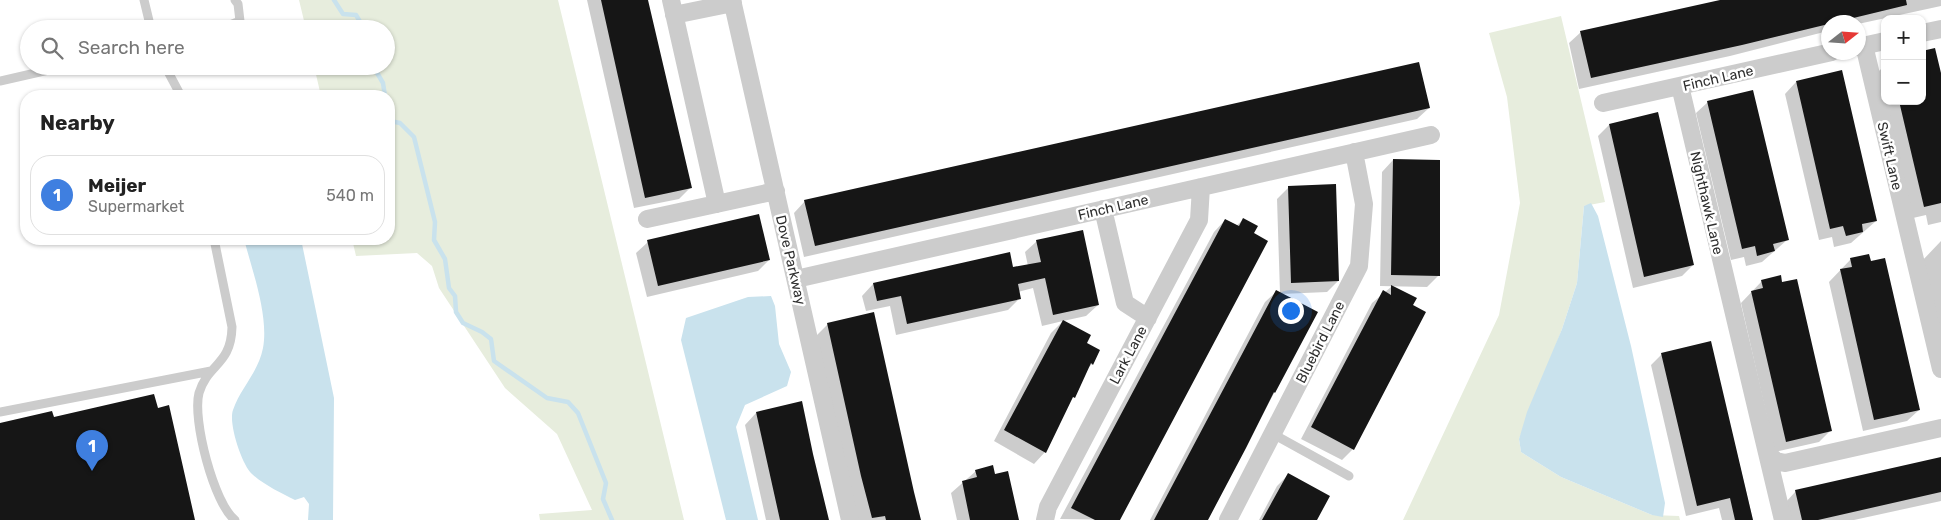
<!DOCTYPE html>
<html lang="en">
<head>
<meta charset="utf-8">
<style>
	:root { --surface:#fff; --page:#f6f6f6; --text:#222; --muted:#767676; --line:#e0e0e0; --accent:#0b8043 }
	body { margin:0; font-family:Rubik,sans-serif; background:var(--page); color:var(--text) }
	.controls { position:absolute; right:15px; top:15px; display:grid; overflow:hidden; border-radius:10px; box-shadow:0 1px 4px #0004 }
	.controls button { width:45px; height:45px; display:grid; place-items:center; padding:0; border:0; border-bottom:1px solid var(--line); background:var(--surface); color:var(--text); font:25px sans-serif }
	.compass { position:absolute; left:1821px; top:15px; width:45px; height:45px; border-radius:50%; background:var(--surface); box-shadow:0 1px 4px #0004; rotate:73deg }
	.you { position:absolute; left:1290px; top:310px; width:18px; height:18px; margin:-12px; border:4px solid #fff; border-radius:50%; background:#1a73e8; box-shadow:0 0 0 8px #1a73e833 }
	.badge { display:grid; place-items:center; width:32px; height:32px; border-radius:50%; background:var(--accent); color:#fff; font-size:16px; font-weight:700 }
	.pin { position:absolute; translate:-50% -41px; filter:drop-shadow(0 1px 2px #0008) }
	.pin::after { content:''; position:absolute; top:26px; width:18px; height:15px; background:inherit; clip-path:polygon(0 0,100% 0,50% 100%) }
	.list { margin:0; padding:0; list-style:none }
	h2 { display:flex; justify-content:space-between; align-items:center; height:65px; margin:0; padding:0 20px; font-size:21px }
	h2 small { font-size:16px; font-weight:400; color:var(--muted) }
	.list li { display:grid; grid-template-columns:32px 1fr auto; gap:15px; align-items:center; box-sizing:border-box; height:80px; margin:0 10px 10px; padding:0 10px; border:1px solid var(--line); border-radius:20px }
	.list b { display:block; font-size:19px; white-space:nowrap }
	.list p { margin:0; font-size:16px; white-space:nowrap; color:var(--muted) }
	.list em { font-size:16px; font-style:normal; color:var(--muted) }
	.icon { flex:none; width:28px; height:28px; fill:none; stroke:currentColor; stroke-width:2; stroke-linecap:round; stroke-linejoin:round }
	.map { position:relative; flex:none; width:1941px; height:520px; overflow:hidden }
	.search { position:absolute; background:var(--surface); box-shadow:0 1px 4px #0004; left:20px; top:20px; width:375px; height:55px; display:flex; align-items:center; gap:12px; box-sizing:border-box; padding:0 18px; border-radius:28px; color:var(--muted); font-size:19px }
	.panel { position:absolute; background:var(--surface); box-shadow:0 1px 4px #0004; left:20px; top:90px; width:375px; height:155px; border-radius:20px }
	.map>svg:first-child { display:block }
	.green { fill:#e7eddd }
	.water { fill:#c9e2ed }
	.shadow { fill:#0003 }
	.lines { fill:none; stroke-linecap:round; stroke-linejoin:round }
	.stream { stroke:#c9e2ed; stroke-width:4.5 }
	.building { fill:#161616 }
	.service { stroke:#ccc; stroke-width:9 }
	.minor { stroke:#ccc; stroke-width:18 }
	.labels { text-anchor:middle; stroke-width:5; stroke-linejoin:round; paint-order:stroke }
	.street-label { font-size:14px; fill:#2f2f2f; stroke:#fff }
</style>
</head>
<body>
<div class="map">
<svg width="1941" height="520" viewBox="0 0 1941 520">
	<rect width="100%" height="100%" fill="#fff"/>
	<path class="green" d="M 299,0 L 558,0 L 684,520 L 540,520 L 539,514 L 592,510 L 557,434 L 505,388 L 439,288 L 432,266 L 417,253 L 356,256 L 352,239 L 389,239 L 389,96 L 321,96 L 314,66 L 386,66 L 386,29 L 306,29 Z
		M 1561,16 L 1605,202 L 1584,206 L 1577,283 L 1562,329 L 1519,439 L 1521,452 L 1561,477 L 1652,515 L 1679,516 L 1680,520 L 1403,520 L 1499,315 L 1520,203 L 1507,97 L 1489,33 Z"/>
	<path class="water" d="M 1591,203 L 1598,216 L 1631,346 L 1665,503 L 1663,517 L 1652,515 L 1561,477 L 1521,452 L 1519,439 L 1527,412 L 1562,329 L 1577,283 L 1584,206 Z
		M 244,239 L 301,239 L 334,398 L 333,520 L 308,520 L 309,504 L 304,497 L 295,500 C 281,493 264,485 252,474 C 242,465 228,423 233,410 C 241,387 258,373 263,348 C 269,316 252,270 244,239 Z
		M 771,296 L 775,306 L 779,344 L 791,372 L 787,386 L 745,405 L 736,427 L 758,520 L 726,520 L 681,340 L 686,318 L 748,297 Z"/>
	<path class="shadow" d="M 587,0 L 647,0 L 691,187 L 679,199 L 634,208 Z
		M 1726,0 L 1941,0 L 1941,6 L 1858,24 L 1828,22 L 1828,31 L 1730,56 L 1579,89 L 1569,43 L 1581,32 Z
		M 1885,65 L 1885,99 L 1878,72 Z
		M 1941,78 L 1941,222 L 1928,225 L 1926,215 L 1913,218 L 1885,101 L 1922,101 Z
		M 1796,82 L 1876,221 L 1851,243 L 1834,247 L 1832,237 L 1819,240 L 1785,94 Z
		M 1708,102 L 1787,240 L 1762,262 L 1746,266 L 1744,257 L 1731,260 L 1696,113 Z
		M 1429,108 L 1417,119 L 804,257 L 794,213 L 805,201 Z
		M 1609,125 L 1693,265 L 1682,276 L 1633,288 L 1598,136 Z
		M 1393,160 L 1439,275 L 1427,287 L 1380,286 L 1382,172 Z
		M 1289,187 L 1338,281 L 1327,292 L 1281,294 L 1317,312 L 1207,520 L 1150,520 L 1265,302 L 1277,291 L 1280,293 L 1277,199 Z
		M 1244,219 L 1118,520 L 1060,519 L 1214,232 L 1225,220 L 1236,226 Z
		M 1037,241 L 1098,305 L 1086,316 L 1063,321 L 1086,344 L 1092,364 L 1086,370 L 1070,401 L 1045,452 L 1034,464 L 994,441 L 1051,333 L 1063,321 L 1042,326 L 1033,288 L 1018,292 L 1020,298 L 1008,310 L 896,335 L 890,306 L 866,311 L 862,296 L 873,284 L 1028,266 L 1025,252 Z
		M 1941,241 L 1941,349 L 1921,262 Z
		M 648,242 L 769,260 L 758,271 L 647,297 L 636,253 Z
		M 1851,259 L 1919,410 L 1907,421 L 1863,431 L 1829,282 Z
		M 1762,281 L 1830,431 L 1819,442 L 1775,452 L 1741,303 Z
		M 1391,287 L 1415,298 L 1353,449 L 1342,460 L 1301,439 L 1372,303 Z
		M 828,324 L 919,520 L 858,520 L 816,336 Z
		M 1710,342 L 1753,520 L 1722,520 L 1719,508 L 1686,516 L 1651,365 L 1662,354 Z
		M 756,413 L 828,520 L 766,520 L 745,425 Z
		M 1941,459 L 1941,501 L 1854,520 L 1788,520 L 1785,503 L 1796,491 Z
		M 976,471 L 994,476 L 1018,520 L 957,520 L 951,493 Z
		M 1288,475 L 1315,520 L 1259,520 L 1277,486 Z"/>
	<g class="lines">
		<path class="stream" d="M 334,0 L 343,14 L 356,15 L 362,25 L 361,29
			M 373,66 L 383,83 L 385,96
			M 389,115 L 390,121 L 400,123 L 414,137 L 435,222 L 434,240 L 445,259 L 449,288 L 455,296 L 456,312 L 463,323 L 482,332 L 491,339 L 494,361 L 547,398 L 568,402 L 578,413 L 606,483 L 603,499 L 612,520"/>
	</g>
	<path class="building" d="M 601,0 L 648,0 L 692,188 L 645,198 Z
		M 1720,0 L 1906,0 L 1907,5 L 1742,45 L 1591,78 L 1580,31 Z
		M 1935,48 L 1941,73 L 1941,203 L 1924,207 L 1899,101 L 1922,101 L 1922,51 Z
		M 1419,62 L 1430,108 L 815,246 L 804,200 Z
		M 1842,70 L 1877,221 L 1862,224 L 1863,232 L 1846,236 L 1843,226 L 1830,229 L 1796,81 Z
		M 1753,90 L 1789,240 L 1773,244 L 1775,251 L 1757,256 L 1755,246 L 1742,249 L 1707,101 Z
		M 1658,112 L 1694,265 L 1644,277 L 1609,124 Z
		M 1393,159 L 1440,160 L 1440,276 L 1391,275 Z
		M 1336,184 L 1339,281 L 1291,283 L 1288,186 Z
		M 759,214 L 770,260 L 658,286 L 647,240 Z
		M 1243,218 L 1258,226 L 1254,233 L 1268,241 L 1120,520 L 1095,520 L 1071,508 L 1225,219 L 1239,226 Z
		M 1083,230 L 1099,305 L 1053,315 L 1045,278 L 1018,284 L 1021,299 L 907,324 L 901,296 L 877,301 L 873,283 L 1010,252 L 1013,267 L 1041,262 L 1036,240 Z
		M 1869,254 L 1871,261 L 1885,258 L 1920,410 L 1874,420 L 1840,269 L 1852,267 L 1850,258 Z
		M 1781,275 L 1782,282 L 1797,279 L 1832,431 L 1786,442 L 1751,291 L 1763,288 L 1761,280 Z
		M 1391,285 L 1417,298 L 1413,305 L 1426,312 L 1354,450 L 1311,427 L 1383,290 L 1391,295 Z
		M 1276,290 L 1318,312 L 1275,393 L 1274,392 L 1246,448 L 1208,520 L 1154,520 Z
		M 874,312 L 914,492 L 921,520 L 886,520 L 885,516 L 872,518 L 861,476 L 827,323 Z
		M 1063,320 L 1091,335 L 1087,343 L 1100,350 L 1093,365 L 1091,363 L 1075,398 L 1073,397 L 1046,453 L 1004,430 Z
		M 1711,341 L 1753,520 L 1735,520 L 1730,498 L 1697,506 L 1661,353 Z
		M 154,394 L 158,408 L 169,405 L 195,520 L 0,520 L 0,423 L 52,411 L 54,417 Z
		M 802,401 L 813,454 L 829,520 L 780,520 L 756,412 Z
		M 1941,457 L 1941,492 L 1818,520 L 1802,520 L 1795,490 Z
		M 993,465 L 995,474 L 1008,471 L 1019,520 L 970,520 L 962,481 L 977,477 L 975,470 Z
		M 1288,473 L 1330,496 L 1317,520 L 1262,520 Z"/>
	<g class="lines">
		<path class="service" d="M 144,0 L 151,29
			M 220,29 L 240,21 L 238,4 L 235,0
			M 165,66 L 181,96
			M 0,81 L 66,66
			M 214,239 L 232,327 C 231,366 208,363 199,393 C 192,419 214,504 235,520
			M 0,412 L 211,371
			M 1273,434 L 1349,476"/>
		<path class="minor" d="M 671,0 L 717,204
			M 732,0 L 850,520
			M 674,15 L 733,3
			M 1922,33 L 1941,29
			M 1864,45 L 1941,369
			M 1858,47 L 1885,41
			M 1680,86 L 1767,453 L 1776,461 L 1785,463 L 1941,428
			M 1603,103 L 1832,52
			M 1103,209 L 1125,303 L 1148,318
			M 647,219 L 776,191
			M 796,279 L 1431,135
			M 1767,453 L 1783,520
			M 1045,520 L 1048,507 L 1199,220 L 1201,187
			M 1228,520 L 1359,266 L 1364,204 L 1354,152"/>
	</g>
	<g class="labels">
		<g class="street-label">
			<text transform="translate(1718 78) rotate(-13)" y="5">Finch Lane</text>
			<text transform="translate(1890 156) rotate(77)" y="5">Swift Lane</text>
			<text transform="translate(1707 203) rotate(77)" y="5">Nighthawk Lane</text>
			<text transform="translate(1113 207) rotate(-13)" y="5">Finch Lane</text>
			<text transform="translate(791 260) rotate(77)" y="5">Dove Parkway</text>
			<text transform="translate(1320 342) rotate(-63)" y="5">Bluebird Lane</text>
			<text transform="translate(1128 355) rotate(-62)" y="5">Lark Lane</text>
		</g>
	</g>
</svg>
<div class="controls">
<button>+</button>
<button>−</button>
</div>
<svg class="compass" viewBox="-18 -18 36 36"><path d="M0-13l5 13h-10z" fill="#e53935"/><path d="M0 13l5-13h-10z" fill="#767676"/></svg>
<div class="you"></div>
<div class="pin badge" style="left:92px;top:471px;background:#3f7fe0">1</div>
<div class="search"><svg class="icon" aria-label="search" viewBox="0 0 24 24"><circle cx="10" cy="10" r="6"/><path d="M15 15l6 6"/></svg>Search here</div>
<section class="panel">
<h2>Nearby<small></small></h2>
<ul class="list">
<li><span class="badge" style="background:#3f7fe0">1</span><div><b>Meijer</b><p>Supermarket</p></div><em>540 m</em></li>
</ul>
</section>
</div>
</body>
</html>
